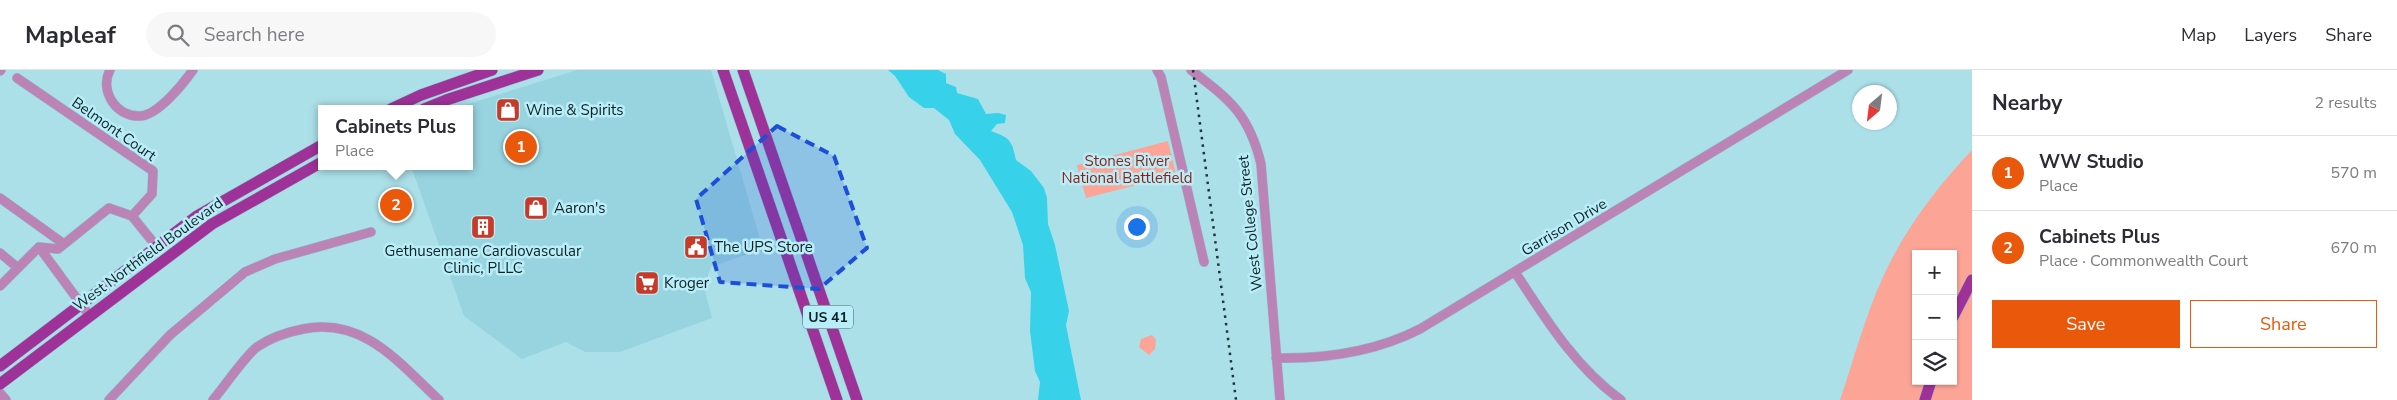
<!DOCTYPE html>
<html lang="en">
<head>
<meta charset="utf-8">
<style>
	:root { --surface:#fff; --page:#f7f7f7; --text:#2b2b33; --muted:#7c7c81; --line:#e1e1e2; --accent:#ea580c }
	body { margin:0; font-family:"Nunito Sans",sans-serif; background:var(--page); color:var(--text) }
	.controls { position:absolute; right:15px; bottom:15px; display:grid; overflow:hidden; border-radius:0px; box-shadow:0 1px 4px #0004 }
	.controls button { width:45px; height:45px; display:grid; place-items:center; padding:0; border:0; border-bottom:1px solid var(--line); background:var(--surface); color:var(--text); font:25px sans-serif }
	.compass { position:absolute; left:1852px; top:15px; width:45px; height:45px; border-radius:50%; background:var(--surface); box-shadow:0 1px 4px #0004; rotate:208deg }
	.you { position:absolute; left:1136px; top:156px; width:18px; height:18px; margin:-12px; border:4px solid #fff; border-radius:50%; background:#1a73e8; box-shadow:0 0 0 8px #1a73e833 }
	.badge { display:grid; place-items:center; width:32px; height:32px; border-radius:50%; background:var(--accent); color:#fff; font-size:16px; font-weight:700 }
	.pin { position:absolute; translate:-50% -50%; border:2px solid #fff; box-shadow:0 1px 5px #0006 }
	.popup { position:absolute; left:318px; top:35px; width:155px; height:65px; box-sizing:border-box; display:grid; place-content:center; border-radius:0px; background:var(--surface); filter:drop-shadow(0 1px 4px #0005); font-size:16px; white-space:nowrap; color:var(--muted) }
	.popup b { font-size:19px; color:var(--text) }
	.popup::after { content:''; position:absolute; left:50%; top:100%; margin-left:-10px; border:10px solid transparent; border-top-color:var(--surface) }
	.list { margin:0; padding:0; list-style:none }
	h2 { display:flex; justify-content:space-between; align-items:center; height:65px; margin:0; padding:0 20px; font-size:21px }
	h2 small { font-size:16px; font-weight:400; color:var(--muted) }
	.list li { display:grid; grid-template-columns:32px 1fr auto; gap:15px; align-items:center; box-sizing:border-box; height:75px; padding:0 20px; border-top:1px solid var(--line) }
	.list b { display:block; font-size:19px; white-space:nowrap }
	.list p { margin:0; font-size:16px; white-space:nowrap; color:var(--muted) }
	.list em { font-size:16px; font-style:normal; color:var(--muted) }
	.actions { display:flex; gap:10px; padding:15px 20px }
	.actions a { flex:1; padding:11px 0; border:1px solid var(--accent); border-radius:0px; text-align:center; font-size:18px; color:var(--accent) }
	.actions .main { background:var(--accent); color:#fff }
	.icon { flex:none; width:28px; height:28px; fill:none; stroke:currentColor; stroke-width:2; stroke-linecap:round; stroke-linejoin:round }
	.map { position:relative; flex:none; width:1972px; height:330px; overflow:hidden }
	header { display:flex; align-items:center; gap:30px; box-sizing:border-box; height:70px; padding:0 25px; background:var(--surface); border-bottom:1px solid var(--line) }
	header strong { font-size:24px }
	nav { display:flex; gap:28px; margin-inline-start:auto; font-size:18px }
	.search { width:350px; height:45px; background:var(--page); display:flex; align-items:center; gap:12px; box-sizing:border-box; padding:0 18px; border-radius:28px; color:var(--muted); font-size:19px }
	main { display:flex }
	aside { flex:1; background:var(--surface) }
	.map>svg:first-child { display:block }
	.built { fill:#97d4e0 }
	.green { fill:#fca495; fill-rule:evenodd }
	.water { fill:#37d2e9 }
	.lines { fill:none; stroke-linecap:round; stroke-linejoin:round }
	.minor-casing { stroke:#90bec6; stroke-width:10 }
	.major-casing { stroke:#90bec6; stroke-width:12 }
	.minor { stroke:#bc83b6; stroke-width:9 }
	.major { stroke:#9f3299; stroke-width:11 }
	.rail { stroke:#1e363a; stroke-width:2.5; stroke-dasharray:2.5 5; stroke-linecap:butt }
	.marked { fill:#1d4ed8; fill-opacity:0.2; stroke:#1d4ed8; stroke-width:4; stroke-dasharray:10 6; stroke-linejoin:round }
	.labels { text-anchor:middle; stroke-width:5; stroke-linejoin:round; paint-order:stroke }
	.shield { fill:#b9edf7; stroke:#415f65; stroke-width:1 }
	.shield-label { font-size:14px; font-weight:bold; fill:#0e2226 }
	.poi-label { font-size:15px; fill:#0e2226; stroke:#b9edf7; text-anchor:start }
	.street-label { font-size:15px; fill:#0e2226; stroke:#b9edf7 }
	.park-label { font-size:15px; fill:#8f1e12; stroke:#b9edf7 }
</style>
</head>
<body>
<header>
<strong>Mapleaf</strong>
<div class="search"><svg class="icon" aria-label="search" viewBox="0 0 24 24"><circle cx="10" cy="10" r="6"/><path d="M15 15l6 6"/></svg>Search here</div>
<nav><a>Map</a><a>Layers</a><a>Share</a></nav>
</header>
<main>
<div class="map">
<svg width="1972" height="330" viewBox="0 0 1972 330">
	<rect width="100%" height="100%" fill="#ace0e9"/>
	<path class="built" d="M 577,0 L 711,0 L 760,169 L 751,183 L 711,197 L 704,217 L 712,248 L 620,282 L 585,282 L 566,272 L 522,289 L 464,246 L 411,96 L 470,96 L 470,39 L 452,39 Z"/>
	<path class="green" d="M 1168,71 L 1176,105 L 1086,128 L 1077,95 Z
		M 1972,80 L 1972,330 L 1840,330 C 1854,289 1865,246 1883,207 C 1905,159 1936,118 1972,80 ZM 1916,184 L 1953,184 L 1953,311 L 1916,311 Z
		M 1152,265 L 1156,270 L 1155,279 L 1149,285 L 1139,277 L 1141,269 Z"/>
	<path class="water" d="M 888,0 L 938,0 L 946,4 L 946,13 L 956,17 L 957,23 L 978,29 L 986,44 L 998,43 L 1006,45 L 1005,53 L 997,54 L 991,61 C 1010,68 1012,70 1016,90 L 1031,101 L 1044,118 L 1047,128 L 1048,154 L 1055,175 L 1069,241 L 1066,255 L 1081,330 L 1038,330 L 1040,312 L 1035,301 L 1030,261 L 1031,222 L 1025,208 L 1023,175 L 1012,142 L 980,90 L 955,64 L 949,50 L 934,38 L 924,38 L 909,27 L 895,6 Z"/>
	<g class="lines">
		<defs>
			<path id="minor" d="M 110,0 C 99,20 116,48 141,46 C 159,44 183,14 193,0
				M 1157,0 L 1161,7 L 1204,192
				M 1191,0 C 1230,30 1249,44 1261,94 L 1280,330
				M 0,1 L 1,0
				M 17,8 L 153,101 L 152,124 L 132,146
				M 0,128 L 64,174
				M 39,177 L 89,245
				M 0,183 L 18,198
				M 1515,202 C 1545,248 1575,297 1621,330
				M 0,216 L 39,177 L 58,179 L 109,138 L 132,146 L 157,177
				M 1276,288 C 1327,289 1375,282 1420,259 L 1848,0
				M 0,323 L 6,330
				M 109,330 L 170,265 L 245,202 L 275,189 L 371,162
				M 213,330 C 224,317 245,286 257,277 C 270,268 288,262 303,259 C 364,247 399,293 439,330"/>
			<path id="major" d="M 723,0 L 837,330
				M 743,0 L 857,330
				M 391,39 L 421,25 L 492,0
				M 424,39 L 446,30 L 538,0
				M 1953,247 L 1972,210
				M 0,296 L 197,146 L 322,75
				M 0,314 L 212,154 L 322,92
				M 1925,330 L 1931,311"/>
		</defs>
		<use href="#minor" class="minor-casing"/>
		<use href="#major" class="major-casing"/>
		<use href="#minor" class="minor"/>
		<use href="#major" class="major"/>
		<path class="rail" d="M 1193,0 L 1236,330"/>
	</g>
	<path class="marked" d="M 777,56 L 834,86 L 867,178 L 819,219 L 720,212 L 696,129 Z"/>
	<defs>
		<symbol id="shop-square" viewBox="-11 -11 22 22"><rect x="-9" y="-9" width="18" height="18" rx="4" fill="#c73a2a" stroke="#b9edf7"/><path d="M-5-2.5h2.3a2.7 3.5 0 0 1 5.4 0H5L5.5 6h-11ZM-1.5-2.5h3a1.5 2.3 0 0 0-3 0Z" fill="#fff"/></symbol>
		<symbol id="building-square" viewBox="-11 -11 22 22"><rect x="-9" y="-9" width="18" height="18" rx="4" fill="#c73a2a" stroke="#b9edf7"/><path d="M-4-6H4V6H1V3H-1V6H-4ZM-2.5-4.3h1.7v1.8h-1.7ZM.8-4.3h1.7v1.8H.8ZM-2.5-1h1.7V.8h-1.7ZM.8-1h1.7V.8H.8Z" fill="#fff"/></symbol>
		<symbol id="civic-square" viewBox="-11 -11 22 22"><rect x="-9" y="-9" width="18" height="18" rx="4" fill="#c73a2a" stroke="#b9edf7"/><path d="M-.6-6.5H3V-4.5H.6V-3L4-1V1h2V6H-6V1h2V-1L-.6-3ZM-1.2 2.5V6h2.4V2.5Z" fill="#fff"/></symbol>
		<symbol id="supermarket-square" viewBox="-11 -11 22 22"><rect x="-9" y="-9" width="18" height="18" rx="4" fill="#c73a2a" stroke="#b9edf7"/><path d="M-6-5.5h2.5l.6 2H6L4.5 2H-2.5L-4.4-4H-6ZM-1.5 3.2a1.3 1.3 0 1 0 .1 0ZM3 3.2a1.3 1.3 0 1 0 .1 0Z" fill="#fff"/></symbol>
	</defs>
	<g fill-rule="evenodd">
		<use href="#shop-square" x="494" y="26" width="28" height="28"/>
		<use href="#shop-square" x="522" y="124" width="28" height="28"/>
		<use href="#building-square" x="469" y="143" width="28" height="28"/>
		<use href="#civic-square" x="682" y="163" width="28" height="28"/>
		<use href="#supermarket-square" x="633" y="199" width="28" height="28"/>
	</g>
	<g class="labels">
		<rect class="shield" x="803" y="235.5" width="50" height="23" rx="4"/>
		<g class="shield-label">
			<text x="828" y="252">US 41</text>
		</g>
		<g class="poi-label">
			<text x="526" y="45">Wine &amp; Spirits</text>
			<text x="554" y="143">Aaron's</text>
			<text x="714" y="182">The UPS Store</text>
			<text x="483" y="186" text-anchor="middle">Gethusemane Cardiovascular<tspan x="483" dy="17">Clinic, PLLC</tspan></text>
			<text x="664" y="218">Kroger</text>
		</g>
		<g class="street-label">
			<text transform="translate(114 59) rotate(35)" y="5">Belmont Court</text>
			<text transform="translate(1250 153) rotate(-96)" y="5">West College Street</text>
			<text transform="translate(1564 157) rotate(-31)" y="5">Garrison Drive</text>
			<text transform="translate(148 184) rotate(-36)" y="5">West Northfield Boulevard</text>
		</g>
		<g class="park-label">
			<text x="1127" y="96">Stones River<tspan x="1127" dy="17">National Battlefield</tspan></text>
		</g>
	</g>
</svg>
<div class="controls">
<button>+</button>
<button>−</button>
<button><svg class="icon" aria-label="layers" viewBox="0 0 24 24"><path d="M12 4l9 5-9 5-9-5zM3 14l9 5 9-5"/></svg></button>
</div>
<svg class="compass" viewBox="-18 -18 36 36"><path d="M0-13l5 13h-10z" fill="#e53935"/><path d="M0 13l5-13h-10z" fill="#7c7c81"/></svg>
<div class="you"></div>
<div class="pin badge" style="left:521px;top:77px">1</div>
<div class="pin badge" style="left:396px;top:135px">2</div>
<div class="popup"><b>Cabinets Plus</b>Place</div>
</div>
<aside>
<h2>Nearby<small>2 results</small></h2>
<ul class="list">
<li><span class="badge">1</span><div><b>WW Studio</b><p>Place</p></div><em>570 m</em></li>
<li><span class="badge">2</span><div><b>Cabinets Plus</b><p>Place · Commonwealth Court</p></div><em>670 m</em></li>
</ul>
<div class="actions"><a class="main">Save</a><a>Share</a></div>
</aside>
</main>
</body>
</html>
